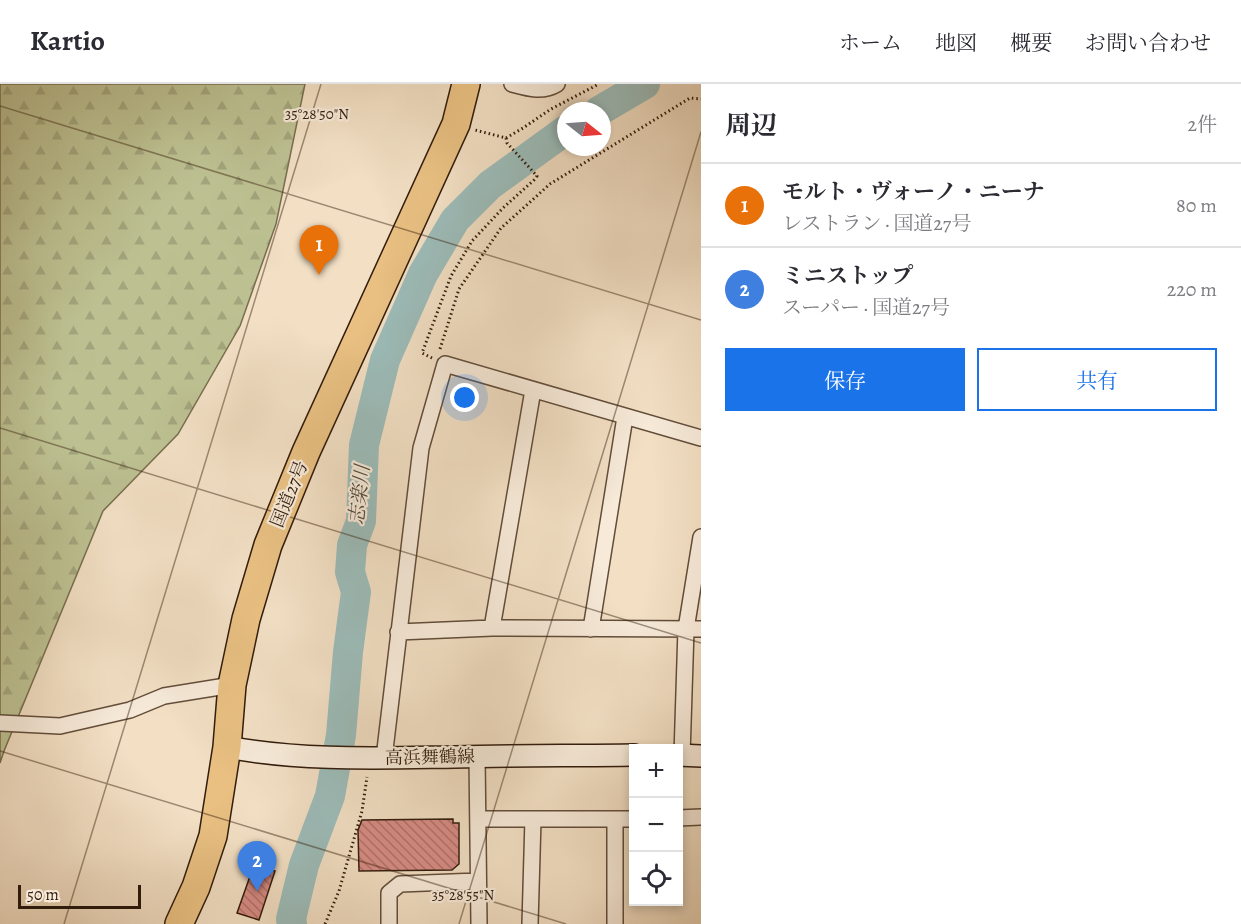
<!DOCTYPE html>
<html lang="ja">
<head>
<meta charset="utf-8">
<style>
	:root { --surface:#fff; --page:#f7f7f7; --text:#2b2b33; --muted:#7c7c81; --line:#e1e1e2; --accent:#1a73e8 }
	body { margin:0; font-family:Alegreya,"Noto Serif JP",serif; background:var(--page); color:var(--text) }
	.controls { position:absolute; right:18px; bottom:18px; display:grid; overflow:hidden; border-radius:0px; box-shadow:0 3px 9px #0003 }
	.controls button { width:54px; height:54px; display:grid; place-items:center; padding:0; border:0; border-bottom:2px solid var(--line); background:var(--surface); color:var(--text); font:30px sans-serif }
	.compass { position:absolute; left:557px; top:18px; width:54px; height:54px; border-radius:50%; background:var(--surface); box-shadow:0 3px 9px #0003; rotate:107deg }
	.scale { position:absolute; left:18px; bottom:15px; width:123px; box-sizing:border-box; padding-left:6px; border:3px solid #321c0c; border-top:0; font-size:16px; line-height:21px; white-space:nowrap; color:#321c0c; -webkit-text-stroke:4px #f7ead9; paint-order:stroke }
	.you { position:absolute; left:465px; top:314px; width:21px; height:21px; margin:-15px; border:4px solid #fff; border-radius:50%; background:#1a73e8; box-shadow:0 0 0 9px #1a73e833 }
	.badge { display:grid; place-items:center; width:39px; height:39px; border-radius:50%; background:var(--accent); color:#fff; font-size:20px; font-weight:700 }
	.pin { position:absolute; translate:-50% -50px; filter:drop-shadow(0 2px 3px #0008) }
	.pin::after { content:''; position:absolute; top:32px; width:21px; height:18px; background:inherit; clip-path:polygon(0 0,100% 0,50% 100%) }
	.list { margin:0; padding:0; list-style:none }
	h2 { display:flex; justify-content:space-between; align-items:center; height:78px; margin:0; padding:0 24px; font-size:26px }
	h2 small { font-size:20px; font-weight:400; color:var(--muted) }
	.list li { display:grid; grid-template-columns:39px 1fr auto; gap:18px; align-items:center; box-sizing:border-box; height:84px; padding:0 24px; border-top:2px solid var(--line) }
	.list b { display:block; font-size:22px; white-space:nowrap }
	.list p { margin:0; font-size:20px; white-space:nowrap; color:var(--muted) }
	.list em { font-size:20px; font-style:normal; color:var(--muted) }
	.actions { display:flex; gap:12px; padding:18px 24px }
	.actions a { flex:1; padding:14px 0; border:2px solid var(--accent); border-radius:0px; text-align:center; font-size:21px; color:var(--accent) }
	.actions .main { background:var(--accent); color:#fff }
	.icon { flex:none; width:33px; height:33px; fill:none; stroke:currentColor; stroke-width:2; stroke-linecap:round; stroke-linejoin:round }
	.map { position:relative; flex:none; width:701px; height:840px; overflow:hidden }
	header { display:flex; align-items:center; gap:36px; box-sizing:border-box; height:84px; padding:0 30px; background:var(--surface); border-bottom:2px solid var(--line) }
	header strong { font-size:28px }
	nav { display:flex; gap:33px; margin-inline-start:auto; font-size:21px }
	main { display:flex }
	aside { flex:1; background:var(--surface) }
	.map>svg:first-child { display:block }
	.forest { fill:url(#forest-firs); stroke:#786e4f; stroke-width:1.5 }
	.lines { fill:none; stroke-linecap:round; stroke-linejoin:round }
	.river { stroke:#9cbcb9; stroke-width:30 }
	.building { fill:url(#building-back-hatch); stroke:#321c0c; stroke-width:1.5 }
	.street-casing { stroke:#624d3a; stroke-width:18 }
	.secondary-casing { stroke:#321c0c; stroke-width:24 }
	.highway-casing { stroke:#321c0c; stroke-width:30 }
	.path { stroke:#321c0c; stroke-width:3; stroke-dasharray:1.5 3; stroke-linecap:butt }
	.street { stroke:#f7ead9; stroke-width:15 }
	.secondary { stroke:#f7ead9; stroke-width:21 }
	.highway { stroke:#e9c082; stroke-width:27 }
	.ticks { fill:none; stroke:#321c0c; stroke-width:1.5; stroke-opacity:0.45 }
	.labels { text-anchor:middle; stroke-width:4.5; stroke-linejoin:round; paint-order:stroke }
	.street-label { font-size:18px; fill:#321c0c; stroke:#f7ead9 }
	.water-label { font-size:20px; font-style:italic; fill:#524c40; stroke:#f7ead9 }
	.ticks-label { font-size:15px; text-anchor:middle; fill:#321c0c; stroke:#f7ead9; stroke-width:4.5; stroke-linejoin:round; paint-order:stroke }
</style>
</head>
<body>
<header>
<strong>Kartio</strong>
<nav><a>ホーム</a><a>地図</a><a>概要</a><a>お問い合わせ</a></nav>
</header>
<main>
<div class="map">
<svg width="701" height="840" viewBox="0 0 701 840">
	<defs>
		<pattern id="forest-firs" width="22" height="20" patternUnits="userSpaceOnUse" patternTransform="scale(1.5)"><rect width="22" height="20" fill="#bdc192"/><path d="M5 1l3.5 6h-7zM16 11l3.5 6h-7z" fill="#a3a57d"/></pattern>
		<pattern id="building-back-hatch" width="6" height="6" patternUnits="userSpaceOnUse" patternTransform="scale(1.5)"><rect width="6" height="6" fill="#d78b84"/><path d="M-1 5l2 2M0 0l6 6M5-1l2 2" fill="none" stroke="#af716a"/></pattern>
	</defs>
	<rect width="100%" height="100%" fill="#f2dfc4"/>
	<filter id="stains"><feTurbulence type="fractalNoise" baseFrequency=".00333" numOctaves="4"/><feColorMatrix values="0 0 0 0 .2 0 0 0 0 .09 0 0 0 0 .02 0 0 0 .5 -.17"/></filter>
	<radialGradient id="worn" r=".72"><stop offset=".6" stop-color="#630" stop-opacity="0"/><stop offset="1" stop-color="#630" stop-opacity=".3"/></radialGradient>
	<path class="forest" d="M 0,0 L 305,0 L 276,140 L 240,242 L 178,350 L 103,427 L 4,667 L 0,679 Z"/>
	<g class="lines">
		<path class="river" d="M 599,27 L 645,0
			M 292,840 L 291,835 L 304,781 L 330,712 L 341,651 L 348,568 L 356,508 L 350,488 L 352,461 L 361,437 L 364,361 L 385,276 L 423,190 L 455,136 L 490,101 L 566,46"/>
	</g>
	<path class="building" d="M 453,735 L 453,739 L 459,739 L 459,780 L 452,786 L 359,787 L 358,746 L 362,736 Z
		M 254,781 L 275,787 L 259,836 L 237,829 Z"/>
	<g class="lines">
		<defs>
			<path id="street" d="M 512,0 C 527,4 542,9 557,0
				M 492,544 L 533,306
				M 591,545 L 625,333
				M 398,548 L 492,544 L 701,545
				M 0,639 L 60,642 L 130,626 L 164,612 L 232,601
				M 682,671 L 686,545 L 701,453
				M 477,672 L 479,840
				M 384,674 L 421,364 L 445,280 L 701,354
				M 678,734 L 701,733
				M 478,735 L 634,735
				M 389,840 L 389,809 L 400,800 L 478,797
				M 530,840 L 533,735
				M 615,840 L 615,735"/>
			<path id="secondary" d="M 227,663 C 302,677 379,674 455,673 C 515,671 574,672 634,671
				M 678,671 L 701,672"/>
			<path id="highway" d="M 179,840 L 196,803 L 213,752 L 227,663 L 232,601 L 246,535 L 268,461 L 306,368 L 456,40 L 466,0"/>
		</defs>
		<use href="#street" class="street-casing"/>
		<use href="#secondary" class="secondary-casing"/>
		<use href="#highway" class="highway-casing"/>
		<path class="path" d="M 506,54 L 523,44 L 551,25 L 599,0
			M 440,265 L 459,205 L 501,144 L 550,100 L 690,14 L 701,15
			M 432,274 L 422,269 L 451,192 L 472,157 L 503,124 L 534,96 L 537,92 L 507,59 L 506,54 L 475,46
			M 325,840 L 339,807 L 362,727 L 367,693"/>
		<use href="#street" class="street"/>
		<use href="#secondary" class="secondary"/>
		<use href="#highway" class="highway"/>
	</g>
	<path class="ticks" d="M 0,22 L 701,236M 0,344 L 701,559M 0,667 L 566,840M 64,840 L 321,0M 459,840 L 701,48"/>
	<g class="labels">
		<g class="street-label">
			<text transform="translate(289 410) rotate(-68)" y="6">国道27号</text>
			<text transform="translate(430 673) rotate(-1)" y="6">高浜舞鶴線</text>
		</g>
		<g class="water-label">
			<text transform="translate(359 411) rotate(-84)" y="7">志楽川</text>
		</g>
	</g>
	<g class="ticks-label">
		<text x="317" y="35">35°28'50"N</text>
		<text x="463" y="816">35°28'55"N</text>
	</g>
	<rect width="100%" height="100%" filter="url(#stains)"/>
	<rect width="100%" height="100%" fill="url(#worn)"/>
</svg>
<div class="controls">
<button>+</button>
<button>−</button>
<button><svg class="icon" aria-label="locate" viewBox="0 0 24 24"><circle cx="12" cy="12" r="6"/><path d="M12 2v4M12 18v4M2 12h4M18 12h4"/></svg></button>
</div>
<svg class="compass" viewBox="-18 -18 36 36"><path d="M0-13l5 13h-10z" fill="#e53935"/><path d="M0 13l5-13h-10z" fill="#7c7c81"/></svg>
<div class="scale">50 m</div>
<div class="you"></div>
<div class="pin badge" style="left:319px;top:191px;background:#e8710a">1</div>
<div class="pin badge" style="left:257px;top:807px;background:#3f7fe0">2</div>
</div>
<aside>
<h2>周辺<small>2件</small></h2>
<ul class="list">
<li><span class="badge" style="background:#e8710a">1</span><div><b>モルト・ヴォーノ・ニーナ</b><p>レストラン · 国道27号</p></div><em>80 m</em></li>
<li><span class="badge" style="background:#3f7fe0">2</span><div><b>ミニストップ</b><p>スーパー · 国道27号</p></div><em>220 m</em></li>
</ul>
<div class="actions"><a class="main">保存</a><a>共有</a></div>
</aside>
</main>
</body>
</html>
